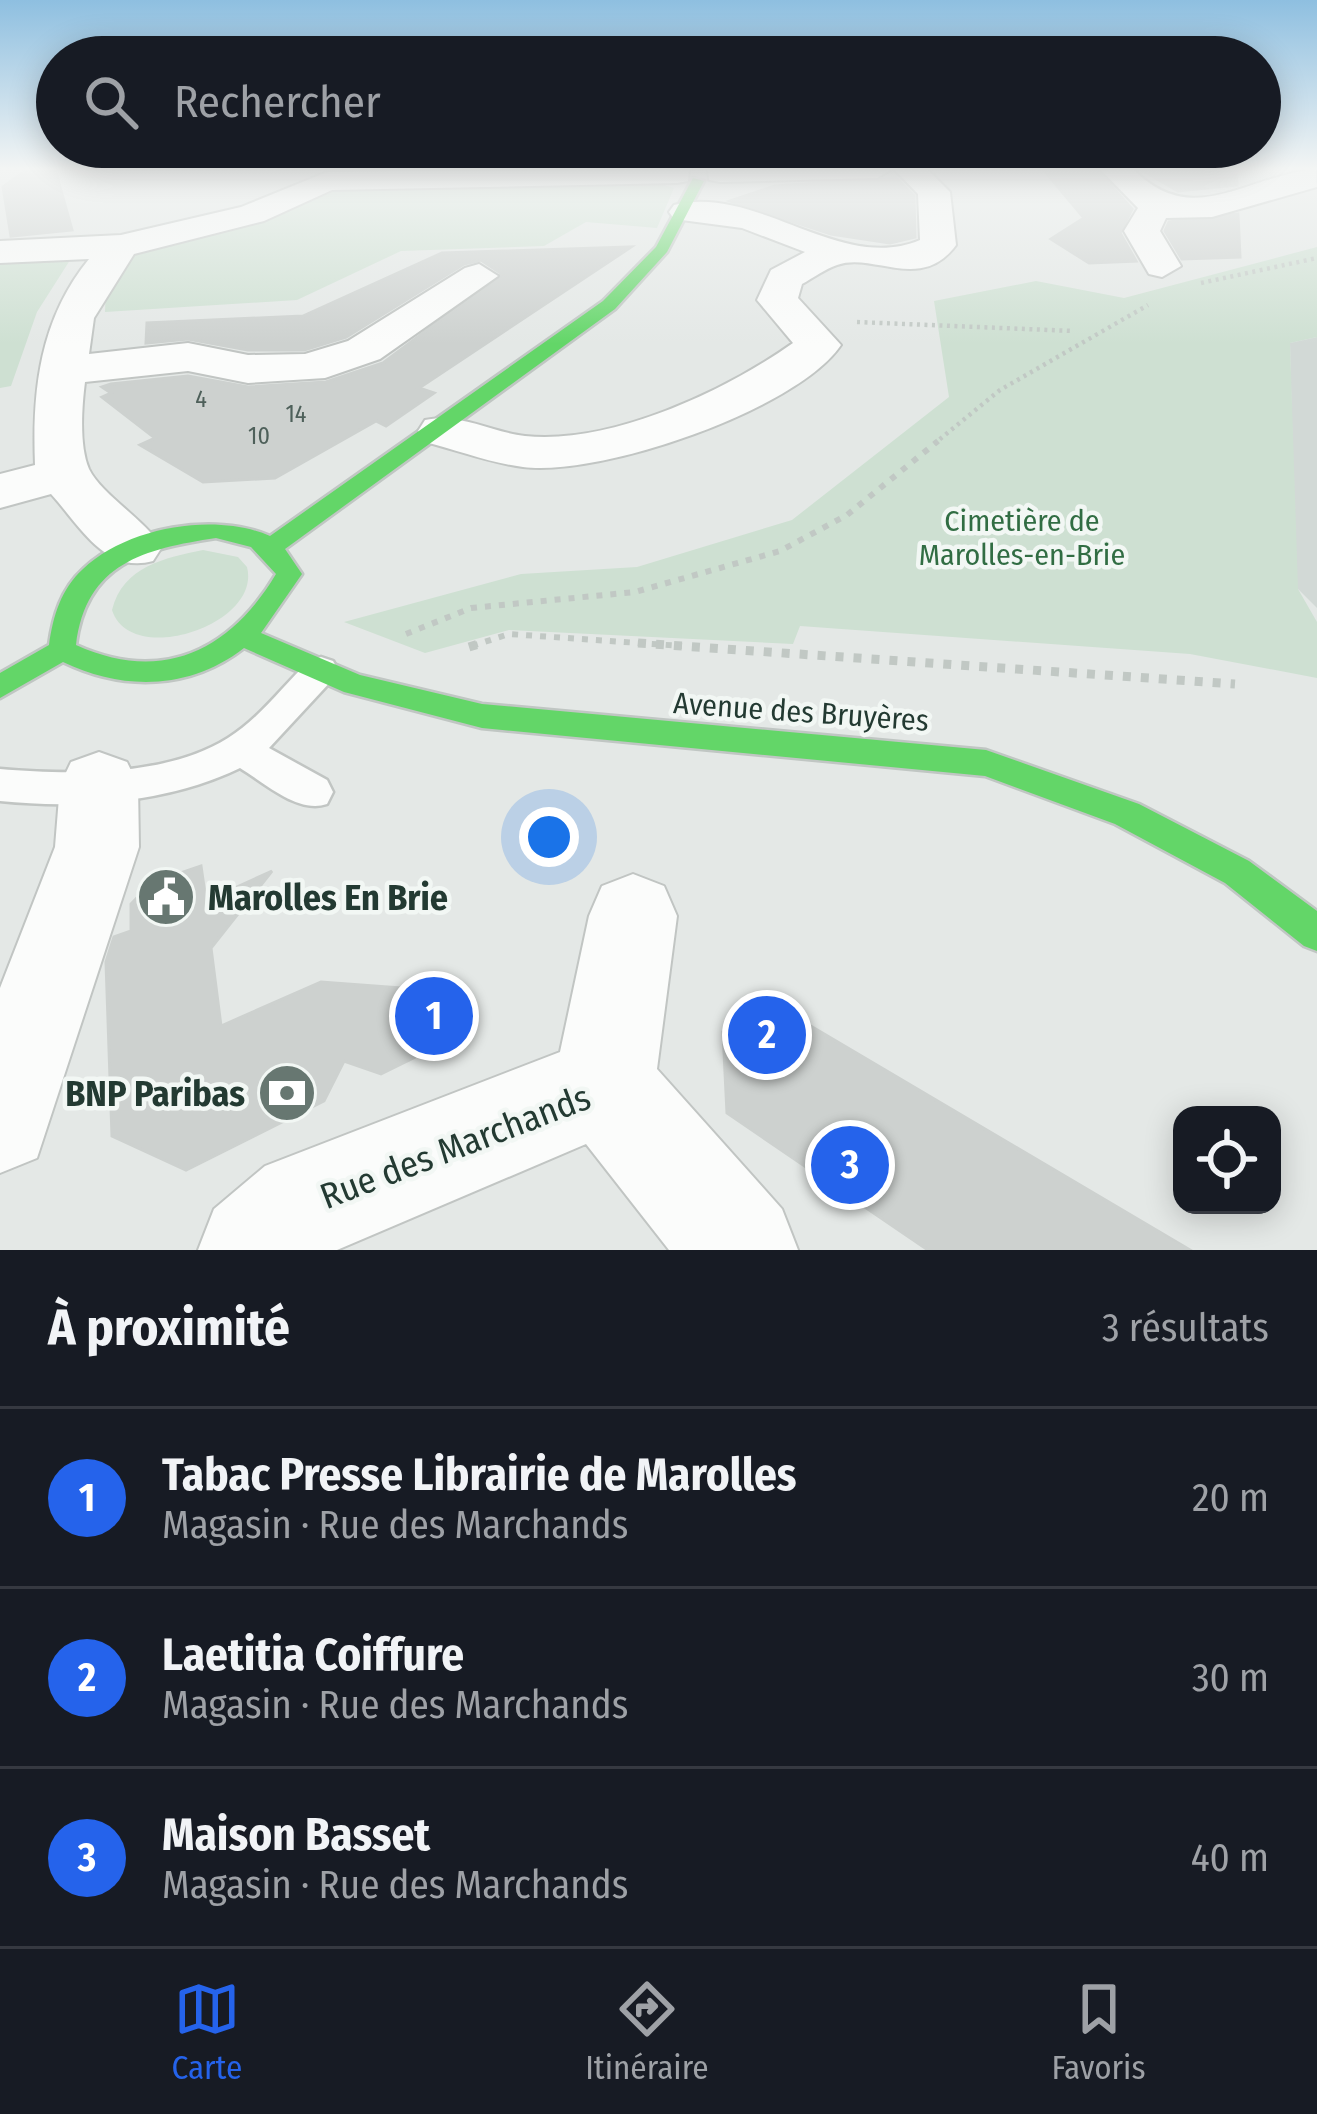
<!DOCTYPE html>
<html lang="fr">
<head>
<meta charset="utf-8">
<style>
	:root { --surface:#171b24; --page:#20242c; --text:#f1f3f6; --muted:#9ea1a6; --line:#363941; --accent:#2563eb }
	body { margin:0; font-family:"Fira Sans Condensed",sans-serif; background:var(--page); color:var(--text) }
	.controls { position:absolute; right:36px; bottom:36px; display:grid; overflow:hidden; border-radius:24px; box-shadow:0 6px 30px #0003 }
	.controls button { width:108px; height:108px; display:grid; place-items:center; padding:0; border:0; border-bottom:3px solid var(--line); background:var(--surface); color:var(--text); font:60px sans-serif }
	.you { position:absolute; left:549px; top:837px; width:42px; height:42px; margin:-30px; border:9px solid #fff; border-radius:50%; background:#1a73e8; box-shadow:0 0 0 18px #1a73e833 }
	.badge { display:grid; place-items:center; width:78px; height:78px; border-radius:50%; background:var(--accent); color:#fff; font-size:39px; font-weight:700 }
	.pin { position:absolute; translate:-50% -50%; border:6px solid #fff; box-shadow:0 3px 12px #0006 }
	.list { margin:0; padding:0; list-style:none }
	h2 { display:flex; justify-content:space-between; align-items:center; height:156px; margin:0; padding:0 48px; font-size:51px }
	h2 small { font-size:39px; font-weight:400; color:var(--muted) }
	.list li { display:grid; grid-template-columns:78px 1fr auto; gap:36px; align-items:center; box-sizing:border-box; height:180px; padding:0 48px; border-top:3px solid var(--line) }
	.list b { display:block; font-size:45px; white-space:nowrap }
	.list p { margin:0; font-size:39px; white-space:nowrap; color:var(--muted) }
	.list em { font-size:39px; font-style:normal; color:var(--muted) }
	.icon { flex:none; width:66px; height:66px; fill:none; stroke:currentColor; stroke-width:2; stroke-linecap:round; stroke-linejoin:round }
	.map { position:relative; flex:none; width:1317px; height:1250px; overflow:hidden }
	.search { position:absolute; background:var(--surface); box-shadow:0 6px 30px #0003; left:36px; right:36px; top:36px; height:132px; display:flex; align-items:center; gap:30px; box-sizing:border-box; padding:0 42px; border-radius:66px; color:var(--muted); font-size:45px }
	.sheet { height:696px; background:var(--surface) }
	nav { display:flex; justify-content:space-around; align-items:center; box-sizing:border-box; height:168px; border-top:3px solid var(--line); background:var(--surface); font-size:33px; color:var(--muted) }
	nav a { display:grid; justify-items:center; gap:6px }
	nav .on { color:var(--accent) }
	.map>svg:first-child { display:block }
	.built { fill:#d2d9d6 }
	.green { fill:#cee0d2 }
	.building { fill:#cdd1cf; stroke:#cdd1cf; stroke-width:3 }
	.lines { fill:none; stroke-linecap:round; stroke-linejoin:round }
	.lane-casing { stroke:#c1c5c3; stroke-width:5 }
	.street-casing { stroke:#c1c5c3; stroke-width:4 }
	.fast-casing { stroke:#c0c6c3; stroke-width:5 }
	.path-far2 { stroke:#c1c8c4; stroke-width:4.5; stroke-dasharray:3 4.5; stroke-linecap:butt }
	.path-far1 { stroke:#c1c8c4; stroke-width:6; stroke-dasharray:6 8; stroke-linecap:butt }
	.path { stroke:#c1c8c4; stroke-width:9; stroke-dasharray:8 10; stroke-linecap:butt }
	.lane { fill:#fbfcfb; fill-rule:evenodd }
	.street { fill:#fbfcfb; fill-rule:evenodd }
	.fast { fill:#63d668; fill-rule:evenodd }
	.labels { text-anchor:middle; stroke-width:9; stroke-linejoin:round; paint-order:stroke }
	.number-label { font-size:24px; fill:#4e605a }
	.park-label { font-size:30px; fill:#316d43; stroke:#f2f7f4 }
	.street-label { font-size:30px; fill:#233a32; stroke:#f2f7f4 }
	.near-poi-label { font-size:36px; font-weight:bold; fill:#233a32; stroke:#f2f7f4; text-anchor:start }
	.near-street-label { font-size:36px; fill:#233a32; stroke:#f2f7f4 }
</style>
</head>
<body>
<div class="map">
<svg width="1317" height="1250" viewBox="0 0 1317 1250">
	<rect width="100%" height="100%" fill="#e4e8e6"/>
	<path class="built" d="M 1317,337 L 1317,608 L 1296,587 L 1290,343 Z"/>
	<path class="green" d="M 645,179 L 674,188 L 657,228 L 586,222 L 544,246 L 401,251 L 297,300 L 105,312 L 106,284 L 130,250 L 215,234 L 343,187 Z
		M 1317,247 L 1317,337 L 1290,343 L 1298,589 L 1317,622 L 1317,678 L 1190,654 L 800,626 L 793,644 L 509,630 L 425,653 L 344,622 L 521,574 L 637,567 L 792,520 L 949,397 L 934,301 L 1036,281 L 1124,298 Z
		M 72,257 L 37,312 L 11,386 L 0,388 L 0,259 Z
		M 203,550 L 238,557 L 247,567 C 262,625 130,668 112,610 C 123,566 165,558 203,550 Z"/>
	<path class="building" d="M 28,169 L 55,169 L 72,230 L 11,236 L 3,187 Z
		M 1043,169 L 1096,169 L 1132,209 L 1120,233 L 1136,261 L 1089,263 L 1051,239 L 1084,218 Z
		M 1140,169 L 1236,169 L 1237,185 L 1178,191 Z
		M 896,178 L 914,196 L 915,237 L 890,243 L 831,234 L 730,201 L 775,186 Z
		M 1238,214 L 1240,257 L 1182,259 L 1165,231 L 1169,222 Z
		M 631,247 L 419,388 L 434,393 L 386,426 L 376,421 L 275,478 L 203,482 L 140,445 L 155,438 L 102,397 L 111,393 L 102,387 L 111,384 L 188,376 L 248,387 L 326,382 L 383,363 L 502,274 L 481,260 L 464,264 L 346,337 L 304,350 L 248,350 L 188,339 L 146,343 L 147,323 L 303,316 L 442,253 Z
		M 201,866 L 206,901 L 272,871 L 211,948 L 221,1026 L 321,982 L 470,993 L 460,1035 L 381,1074 L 344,1061 L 324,1101 L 186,1170 L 112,1136 L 106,962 L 114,937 L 131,931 L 131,904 L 151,883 Z
		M 775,1005 L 1190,1250 L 928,1250 L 727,1113 L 723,1032 Z"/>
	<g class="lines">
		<defs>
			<path id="lane" d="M 321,657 L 333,661 L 338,670 L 333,679 L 269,748 L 327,780 L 333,792 L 327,804 C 298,814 265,783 240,768 C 168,803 78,809 0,801 L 0,769 C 70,775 166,777 228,738 C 259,719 283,686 309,661 Z"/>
			<path id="street" d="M 689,169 L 688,181 L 677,183 L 332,190 L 264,221 L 134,254 L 94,318 L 89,354 L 188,343 L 248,355 L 305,354 L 348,341 L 465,268 L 479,264 L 498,276 L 380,359 L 325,378 L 248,383 L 188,371 L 85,382 C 82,406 79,446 89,469 C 101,494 145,520 162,547 L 153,561 C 105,574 81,527 51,494 L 0,508 L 0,474 L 35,465 C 32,390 40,319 89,259 L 0,263 L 0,241 L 121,235 L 241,207 L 327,172 Z
				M 708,169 L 892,169 L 877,178 L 720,182 L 709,180 Z
				M 894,169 L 927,169 L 950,192 L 956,245 C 921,293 874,252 837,265 C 825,269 813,278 802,284 L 798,298 L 841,345 C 797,410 600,477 523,467 C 490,463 457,450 425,442 L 418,431 L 425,420 C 460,412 490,432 525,436 C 611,445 725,391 793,343 L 757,300 L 771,270 L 805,252 L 742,228 L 674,219 L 669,212 L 674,205 C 757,184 841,274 920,240 L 918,194 Z
				M 1100,169 L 1133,169 C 1193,230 1245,176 1316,169 L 1317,187 L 1212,217 L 1166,218 L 1160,231 L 1181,266 L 1162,277 L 1149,274 L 1124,231 L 1138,208 Z
				M 99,752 L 127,762 L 138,785 L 139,847 L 37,1158 L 0,1173 L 0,988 L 55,847 L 60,785 L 71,762 Z
				M 633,874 L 664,886 L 677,916 L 657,1069 L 782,1209 L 798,1250 L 669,1250 L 586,1144 L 337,1250 L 198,1250 L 214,1209 L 265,1166 L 560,1052 L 589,916 L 602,886 Z"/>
			<path id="fast" d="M 693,178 L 704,181 L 667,252 L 615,309 L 285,549 L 302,574 L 261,633 L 360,675 L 482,704 L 986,750 L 1139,804 L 1249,861 L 1317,911 L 1317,951 L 1304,946 L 1225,883 L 1115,824 L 985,776 L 482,728 L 344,692 L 244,648 C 190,690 123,691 63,662 L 0,698 L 0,673 L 49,645 C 53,616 61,589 83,569 C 127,527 215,512 270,536 L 603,301 L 656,247 ZM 216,538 L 251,547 L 276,574 C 230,651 162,684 76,645 C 86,563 144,549 216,538 Z"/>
		</defs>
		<use href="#lane" class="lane-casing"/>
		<use href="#street" class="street-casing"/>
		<use href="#fast" class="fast-casing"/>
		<path class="path-far2" d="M 1201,283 L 1317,258
			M 857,322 L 1073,331
			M 934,444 L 1000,390 L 1148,305"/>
		<path class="path-far1" d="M 406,634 L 471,608 L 635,592 L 780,551 L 847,515 L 938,441
			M 472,646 L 509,634 L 682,646"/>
		<path class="path" d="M 638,643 L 1235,684
			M 469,647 L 482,643"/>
		<use href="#lane" class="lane"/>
		<use href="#street" class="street"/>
		<use href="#fast" class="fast"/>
	</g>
	<linearGradient id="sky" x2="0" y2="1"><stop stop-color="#8ebfe0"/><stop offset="0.49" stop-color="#f3f5f4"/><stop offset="1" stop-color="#f3f5f4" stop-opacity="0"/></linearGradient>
	<rect width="1317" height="344" fill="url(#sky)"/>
	<defs>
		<symbol id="civic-disc" viewBox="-11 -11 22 22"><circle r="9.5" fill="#677771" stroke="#f2f7f4"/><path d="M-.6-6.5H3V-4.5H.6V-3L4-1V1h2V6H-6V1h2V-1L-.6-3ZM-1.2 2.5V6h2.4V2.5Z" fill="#fff"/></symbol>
		<symbol id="bank-disc" viewBox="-11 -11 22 22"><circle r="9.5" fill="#677771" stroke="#f2f7f4"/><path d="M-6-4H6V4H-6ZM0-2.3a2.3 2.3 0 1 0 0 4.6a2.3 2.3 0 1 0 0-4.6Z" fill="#fff"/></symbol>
	</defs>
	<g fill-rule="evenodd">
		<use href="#civic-disc" x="133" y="864" width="66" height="66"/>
		<use href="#bank-disc" x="254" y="1060" width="66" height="66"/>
	</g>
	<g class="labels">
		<g class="number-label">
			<text x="201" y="407">4</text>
			<text x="296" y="422">14</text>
			<text x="259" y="444">10</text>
		</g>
		<g class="park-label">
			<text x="1022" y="531">Cimetière de<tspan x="1022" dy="34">Marolles-en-Brie</tspan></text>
		</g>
		<g class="street-label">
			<text transform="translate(801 712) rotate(4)" y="10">Avenue des Bruyères</text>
		</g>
		<g class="near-poi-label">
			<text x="208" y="910">Marolles En Brie</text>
			<text x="245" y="1106" text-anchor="end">BNP Paribas</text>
		</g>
		<g class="near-street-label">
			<text transform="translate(455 1146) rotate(-21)" y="13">Rue des Marchands</text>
		</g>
	</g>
</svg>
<div class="controls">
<button><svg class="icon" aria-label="locate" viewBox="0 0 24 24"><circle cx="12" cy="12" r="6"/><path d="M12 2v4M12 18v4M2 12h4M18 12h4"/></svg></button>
</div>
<div class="you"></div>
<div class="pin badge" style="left:434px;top:1016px">1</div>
<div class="pin badge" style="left:767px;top:1035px">2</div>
<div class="pin badge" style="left:850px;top:1165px">3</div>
<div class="search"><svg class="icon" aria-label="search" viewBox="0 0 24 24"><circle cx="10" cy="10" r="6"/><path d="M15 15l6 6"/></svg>Rechercher</div>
</div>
<section class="sheet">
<h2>À proximité<small>3 résultats</small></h2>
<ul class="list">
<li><span class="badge">1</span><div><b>Tabac Presse Librairie de Marolles</b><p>Magasin · Rue des Marchands</p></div><em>20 m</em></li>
<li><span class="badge">2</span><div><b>Laetitia Coiffure</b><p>Magasin · Rue des Marchands</p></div><em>30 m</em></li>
<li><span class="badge">3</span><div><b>Maison Basset</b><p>Magasin · Rue des Marchands</p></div><em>40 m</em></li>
</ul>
</section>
<nav>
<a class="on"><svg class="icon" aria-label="map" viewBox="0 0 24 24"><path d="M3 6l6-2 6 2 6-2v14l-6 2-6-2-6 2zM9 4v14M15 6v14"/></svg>Carte</a>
<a><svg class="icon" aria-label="directions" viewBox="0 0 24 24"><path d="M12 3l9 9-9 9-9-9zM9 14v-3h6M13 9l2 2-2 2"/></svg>Itinéraire</a>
<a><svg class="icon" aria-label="saved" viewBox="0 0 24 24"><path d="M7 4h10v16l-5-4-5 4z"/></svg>Favoris</a>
</nav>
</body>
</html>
